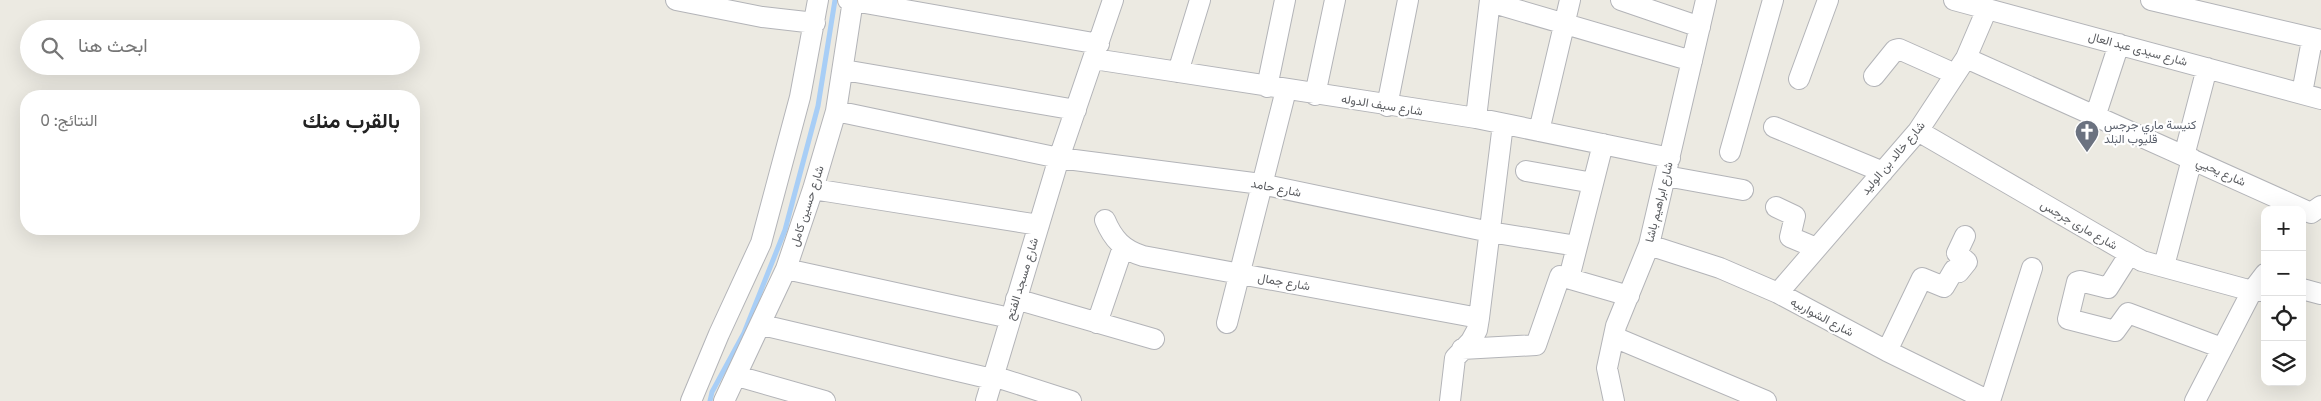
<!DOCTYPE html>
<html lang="ar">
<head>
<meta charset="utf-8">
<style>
	:root { --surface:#fff; --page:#f6f6f6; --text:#222; --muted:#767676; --line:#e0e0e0 }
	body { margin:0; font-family:Overpass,Vazirmatn,sans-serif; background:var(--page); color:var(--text); direction:rtl }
	.controls { position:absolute; right:15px; bottom:15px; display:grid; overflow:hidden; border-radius:10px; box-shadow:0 5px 20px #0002 }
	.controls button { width:45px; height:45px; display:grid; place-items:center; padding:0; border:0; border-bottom:1px solid var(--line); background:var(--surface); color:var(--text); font:25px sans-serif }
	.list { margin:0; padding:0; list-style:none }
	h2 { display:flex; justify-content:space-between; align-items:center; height:65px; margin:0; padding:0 20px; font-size:21px }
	h2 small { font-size:16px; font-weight:400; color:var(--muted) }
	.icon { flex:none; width:28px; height:28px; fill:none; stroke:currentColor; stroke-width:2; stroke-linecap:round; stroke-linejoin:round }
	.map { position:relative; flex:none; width:2321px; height:401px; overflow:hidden; direction:ltr }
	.search { position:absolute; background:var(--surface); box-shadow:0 5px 20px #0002; left:20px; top:20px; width:400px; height:55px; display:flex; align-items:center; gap:12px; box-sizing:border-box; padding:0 18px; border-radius:28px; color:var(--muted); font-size:19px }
	.panel { position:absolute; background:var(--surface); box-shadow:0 5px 20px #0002; left:20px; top:90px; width:400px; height:145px; border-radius:20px; direction:rtl }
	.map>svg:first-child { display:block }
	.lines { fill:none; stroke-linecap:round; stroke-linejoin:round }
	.stream { stroke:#a8cef6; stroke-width:5 }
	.street-casing { stroke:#b3b4b8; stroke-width:22 }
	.street { stroke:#fff; stroke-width:20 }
	.labels { text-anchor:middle; stroke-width:4.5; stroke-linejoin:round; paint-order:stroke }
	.street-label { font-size:12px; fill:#5b5d61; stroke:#fff }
	.worship-label { font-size:12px; fill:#5b616d; stroke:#fff; text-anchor:start }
</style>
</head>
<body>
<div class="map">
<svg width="2321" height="401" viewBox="0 0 2321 401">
	<rect width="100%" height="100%" fill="#eceae2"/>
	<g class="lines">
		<path class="stream" d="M 710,401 L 712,392 L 744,333 L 785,230 L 818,106 L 835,0"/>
		<defs>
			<path id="street" d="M 676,0 L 762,17 L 815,23
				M 848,0 L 1099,44
				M 1621,0 L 1700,27
				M 1954,0 L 2321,99
				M 2151,0 L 2321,40
				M 1490,2 L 1692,61
				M 1966,58 L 2311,213 L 2321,206
				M 1094,59 L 1476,118 L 1670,158
				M 844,70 L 1076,110
				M 1178,72 L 1200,0
				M 1874,76 L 1895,50 L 1899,49 L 1955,74
				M 1799,79 L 1828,0
				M 1267,87 L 1285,0
				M 2302,93 L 2312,40
				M 1315,95 L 1335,0
				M 1387,106 L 1408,0
				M 836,111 L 1059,158 L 1261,184 L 1490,232 L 1577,246
				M 2095,117 L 2119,44
				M 1476,118 L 1490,0
				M 1774,127 L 1883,172
				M 1539,131 L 1570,0
				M 1918,131 L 2142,261 L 2252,291 L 2265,291
				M 1730,152 L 1773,0
				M 2184,156 L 2207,68
				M 1526,171 L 1593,183
				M 1666,176 L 1743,190
				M 813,189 L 1039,225
				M 1776,207 L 1795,216 L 1790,237 L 1816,248
				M 1105,220 C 1113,239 1123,250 1143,256 L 1479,318
				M 1649,245 L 1720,268 L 1778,293 L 1887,351 L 1989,401
				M 2129,255 L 2108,288 L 2080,281 L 2077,282 L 2068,319 L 2115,331 L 2128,313 L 2222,348
				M 2164,266 L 2192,159
				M 786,269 L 1010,318
				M 1569,278 L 1603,144
				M 2302,289 L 2321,294
				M 1778,293 L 1918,131 L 1966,58 L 1987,9
				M 1016,299 L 1154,339
				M 1097,323 L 1123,247
				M 1227,323 L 1286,90
				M 762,325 L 992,379
				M 1614,337 L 1766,401
				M 1462,349 L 1536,345 L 1560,276 L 1629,296
				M 1887,351 L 1922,278 L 1944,287 L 1954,270 L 1959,272 L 1967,262 L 1957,253 L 1965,236
				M 737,376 L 825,401
				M 993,376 L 1071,401
				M 691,401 L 719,334 L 761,243 L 800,97 L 818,0
				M 724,401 L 786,269 L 813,189 L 836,111 L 853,0
				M 986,401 L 1059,158 L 1113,0
				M 1450,401 L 1455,358 L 1471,341 L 1477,330 L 1479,318 L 1503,124
				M 1614,401 L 1607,368 L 1616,326 L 1649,245 L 1706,0
				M 1990,401 L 2032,268
				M 2195,401 L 2252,291 L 2265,274"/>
		</defs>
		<use href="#street" class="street-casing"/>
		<use href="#street" class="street"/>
	</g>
	<defs>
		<symbol id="church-pin" viewBox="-11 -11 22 30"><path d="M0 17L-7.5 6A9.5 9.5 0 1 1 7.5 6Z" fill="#6b7280" stroke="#fff"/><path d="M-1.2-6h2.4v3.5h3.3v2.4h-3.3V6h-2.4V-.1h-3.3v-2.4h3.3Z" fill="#fff"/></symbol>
	</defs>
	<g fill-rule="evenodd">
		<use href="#church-pin" x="2073" y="118" width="28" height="38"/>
	</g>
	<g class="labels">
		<g class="street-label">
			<text transform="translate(2138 49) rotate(15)" y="4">شارع سيدى عبد العال</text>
			<text transform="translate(1382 105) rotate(9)" y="4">شارع سيف الدوله</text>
			<text transform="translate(1893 158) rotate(-50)" y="4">شارع خالد بن الوليد</text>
			<text transform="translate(2221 172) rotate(24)" y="4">شارع يحيي</text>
			<text transform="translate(1276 188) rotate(11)" y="4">شارع حامد</text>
			<text transform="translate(1659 202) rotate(-76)" y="4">شارع ابراهيم باشا</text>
			<text transform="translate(807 206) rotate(-72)" y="4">شارع حسين كامل</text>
			<text transform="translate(2079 225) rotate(30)" y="4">شارع مارى جرجس</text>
			<text transform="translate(1022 279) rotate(-73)" y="4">شارع مسجد الفتح</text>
			<text transform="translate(1284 282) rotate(10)" y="4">شارع جمال</text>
			<text transform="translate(1822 317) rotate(28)" y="4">شارع الشواربيه</text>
		</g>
		<g class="worship-label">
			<text x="2104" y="129">كنيسة ماري جرجس<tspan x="2104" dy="14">قليوب البلد</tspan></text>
		</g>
	</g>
</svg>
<div class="controls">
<button>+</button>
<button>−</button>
<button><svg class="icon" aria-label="locate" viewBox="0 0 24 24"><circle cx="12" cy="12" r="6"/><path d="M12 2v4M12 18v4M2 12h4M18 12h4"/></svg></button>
<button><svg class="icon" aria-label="layers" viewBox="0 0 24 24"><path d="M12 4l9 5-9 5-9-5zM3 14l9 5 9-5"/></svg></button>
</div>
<div class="search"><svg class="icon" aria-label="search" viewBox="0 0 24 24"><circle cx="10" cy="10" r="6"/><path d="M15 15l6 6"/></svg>ابحث هنا</div>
<section class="panel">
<h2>بالقرب منك<small>النتائج: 0</small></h2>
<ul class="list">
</ul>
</section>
</div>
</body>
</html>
